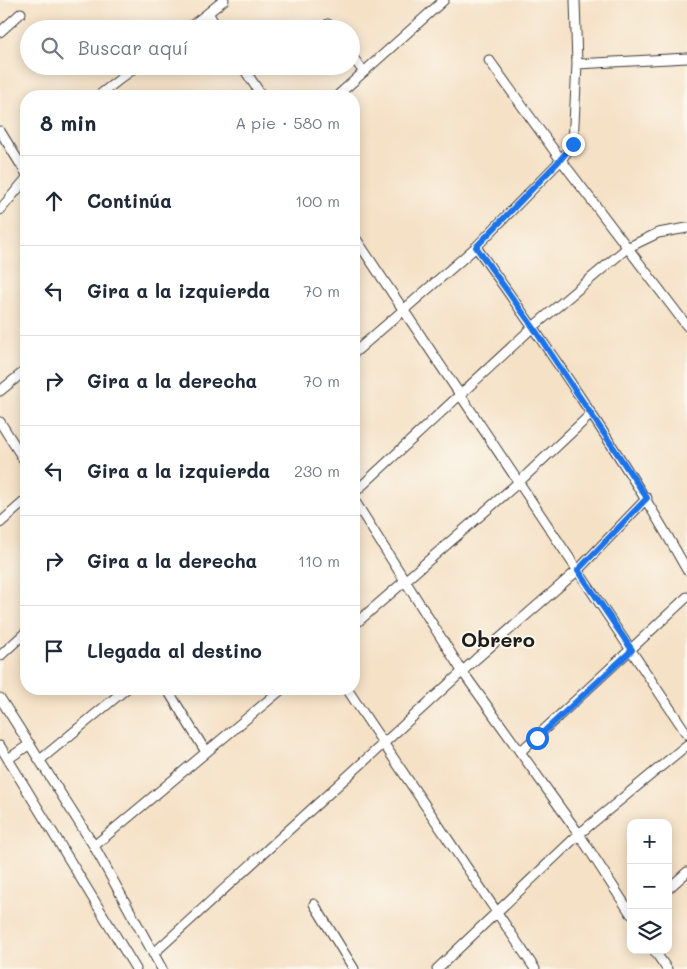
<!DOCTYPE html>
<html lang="es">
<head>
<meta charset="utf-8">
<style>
	:root { --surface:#fff; --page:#f2f2f3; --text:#1f2937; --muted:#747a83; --line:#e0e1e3 }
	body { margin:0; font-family:Mali,sans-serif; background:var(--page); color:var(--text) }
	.controls { position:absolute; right:15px; bottom:15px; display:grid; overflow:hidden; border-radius:10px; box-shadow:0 2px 12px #0003 }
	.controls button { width:45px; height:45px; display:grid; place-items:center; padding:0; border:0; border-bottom:1px solid var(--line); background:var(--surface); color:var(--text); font:25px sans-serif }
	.stop { position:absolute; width:15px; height:15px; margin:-11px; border:4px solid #1a73e8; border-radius:50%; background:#fff }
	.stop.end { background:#1a73e8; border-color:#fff; box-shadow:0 1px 5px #0008 }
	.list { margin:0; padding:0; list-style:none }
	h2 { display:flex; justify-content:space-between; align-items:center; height:65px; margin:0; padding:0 20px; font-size:21px }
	h2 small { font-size:16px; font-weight:400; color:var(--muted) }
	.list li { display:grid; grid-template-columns:32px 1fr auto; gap:15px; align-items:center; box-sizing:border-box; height:90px; padding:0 20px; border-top:1px solid var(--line) }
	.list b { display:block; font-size:19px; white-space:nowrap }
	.list em { font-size:16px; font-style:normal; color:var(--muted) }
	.icon { flex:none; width:28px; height:28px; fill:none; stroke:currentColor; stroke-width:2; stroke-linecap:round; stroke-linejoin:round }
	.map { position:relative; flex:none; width:687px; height:969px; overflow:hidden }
	.search { position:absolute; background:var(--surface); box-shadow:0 2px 12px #0003; left:20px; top:20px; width:340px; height:55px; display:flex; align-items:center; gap:12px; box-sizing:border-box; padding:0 18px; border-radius:28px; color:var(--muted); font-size:19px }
	.panel { position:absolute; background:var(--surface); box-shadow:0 2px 12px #0003; left:20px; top:90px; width:340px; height:605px; border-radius:20px }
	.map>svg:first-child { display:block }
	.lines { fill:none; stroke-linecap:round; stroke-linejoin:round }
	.minor-casing { stroke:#3d3a36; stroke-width:11 }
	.minor { stroke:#fff; stroke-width:9 }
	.route { stroke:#1a73e8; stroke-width:6 }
	.labels { text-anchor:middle; stroke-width:4; stroke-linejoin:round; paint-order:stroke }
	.district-label { font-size:20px; font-weight:bold; fill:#1c1c1c; stroke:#fbf7ec }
</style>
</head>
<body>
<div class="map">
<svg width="687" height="969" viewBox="0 0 687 969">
	<rect width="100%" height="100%" fill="#fbf7ec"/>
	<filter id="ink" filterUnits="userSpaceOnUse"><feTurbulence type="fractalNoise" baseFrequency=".02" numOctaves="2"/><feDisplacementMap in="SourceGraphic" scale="10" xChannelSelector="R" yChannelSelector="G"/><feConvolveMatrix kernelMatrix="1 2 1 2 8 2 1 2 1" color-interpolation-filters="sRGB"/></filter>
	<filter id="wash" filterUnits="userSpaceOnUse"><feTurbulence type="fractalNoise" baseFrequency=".0096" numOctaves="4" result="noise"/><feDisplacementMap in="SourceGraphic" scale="20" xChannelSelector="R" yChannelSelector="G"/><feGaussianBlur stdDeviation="1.12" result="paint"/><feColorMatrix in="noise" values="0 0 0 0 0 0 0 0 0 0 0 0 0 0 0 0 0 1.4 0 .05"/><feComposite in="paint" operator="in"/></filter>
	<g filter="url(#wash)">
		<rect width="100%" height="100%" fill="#f5e1c6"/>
	</g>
	<g filter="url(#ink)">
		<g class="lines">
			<defs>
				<path id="minor" d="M 328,24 L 332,29
					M 187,29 L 208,13
					M 218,29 L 208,13 L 224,0
					M 0,32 L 21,13
					M 351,55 L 364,72
					M 489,60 L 561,160 L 687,326
					M 577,64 L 687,58
					M 242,66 L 262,96
					M 98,96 L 137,66
					M 337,96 L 444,0
					M 0,131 L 26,173
					M 0,210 L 26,179
					M 354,236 L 687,734
					M 476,247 C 551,352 624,458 687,570
					M 354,353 L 476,247 L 561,160 L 573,144 L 577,64 L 575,0
					M 0,391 L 26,370
					M 0,422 L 26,463
					M 354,493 L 533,327 L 627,248 L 658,233 L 687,228
					M 354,500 L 462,671 L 579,834 L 631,914
					M 0,523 L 26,500
					M 354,625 L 519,482 L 591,414
					M 0,656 L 26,632
					M 167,689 L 206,752
					M 347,689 L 535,969
					M 0,698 L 94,846 L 162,969
					M 0,746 L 136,969
					M 520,752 L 687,597
					M 8,759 L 30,744
					M 40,760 L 126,689
					M 94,846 L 282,689
					M 668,889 L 687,872
					M 314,904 L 354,969
					M 654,950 L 667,969
					M 153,954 L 476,659 L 578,570 L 647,498
					M 437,969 L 579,834 L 687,745"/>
			</defs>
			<use href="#minor" class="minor-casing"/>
			<use href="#minor" class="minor"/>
		</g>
	</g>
	<g class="lines" filter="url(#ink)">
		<path class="route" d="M 537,738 L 632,650 L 578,570 L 647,498 L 533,327 L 476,247 L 560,160 L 573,144"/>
	</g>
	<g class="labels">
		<g class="district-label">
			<text x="498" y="647">Obrero</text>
		</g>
	</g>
</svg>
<div class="controls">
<button>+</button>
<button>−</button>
<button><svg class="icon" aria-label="layers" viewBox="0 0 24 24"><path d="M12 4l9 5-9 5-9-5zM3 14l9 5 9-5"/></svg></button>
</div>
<div class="stop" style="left:537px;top:738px"></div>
<div class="stop end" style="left:573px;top:144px"></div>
<div class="search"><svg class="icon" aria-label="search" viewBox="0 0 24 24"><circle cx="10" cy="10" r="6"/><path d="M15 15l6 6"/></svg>Buscar aquí</div>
<section class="panel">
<h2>8 min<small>A pie · 580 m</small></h2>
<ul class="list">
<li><svg class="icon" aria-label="ahead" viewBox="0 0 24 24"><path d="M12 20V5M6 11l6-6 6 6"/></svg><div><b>Continúa</b></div><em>100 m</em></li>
<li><svg class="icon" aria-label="left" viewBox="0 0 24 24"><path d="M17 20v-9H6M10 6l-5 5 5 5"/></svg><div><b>Gira a la izquierda</b></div><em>70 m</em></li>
<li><svg class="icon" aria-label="right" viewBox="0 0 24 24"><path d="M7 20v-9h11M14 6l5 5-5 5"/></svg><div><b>Gira a la derecha</b></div><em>70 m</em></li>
<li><svg class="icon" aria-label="left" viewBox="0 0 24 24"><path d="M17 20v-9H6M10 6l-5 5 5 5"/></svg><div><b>Gira a la izquierda</b></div><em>230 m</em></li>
<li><svg class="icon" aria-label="right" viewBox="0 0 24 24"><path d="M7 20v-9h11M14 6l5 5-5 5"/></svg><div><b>Gira a la derecha</b></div><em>110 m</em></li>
<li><svg class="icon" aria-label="arrive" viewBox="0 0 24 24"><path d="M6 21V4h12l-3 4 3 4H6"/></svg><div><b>Llegada al destino</b></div></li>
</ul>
</section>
</div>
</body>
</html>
